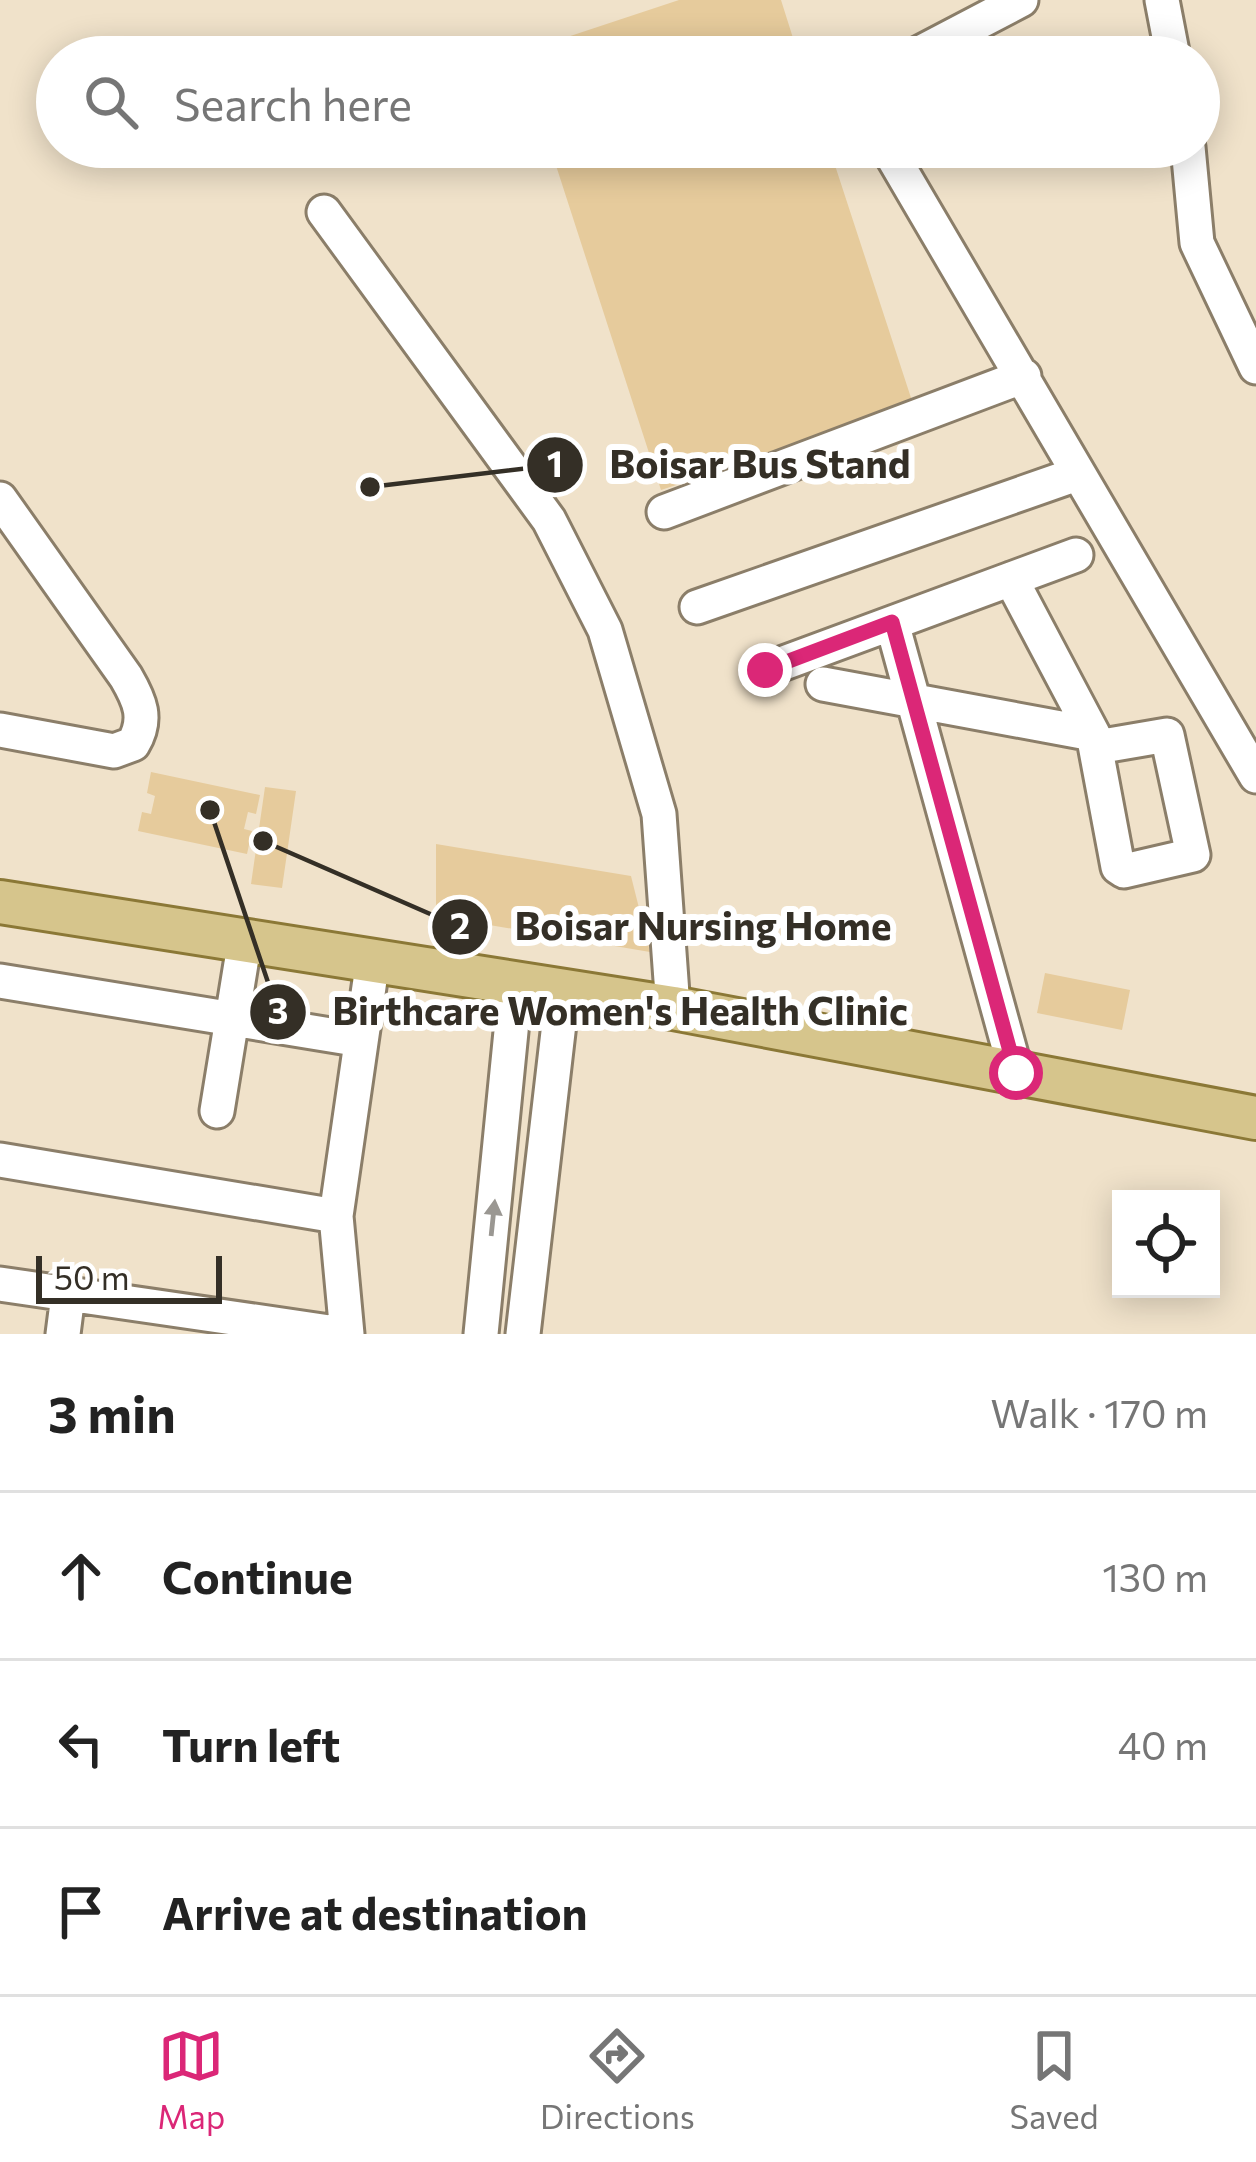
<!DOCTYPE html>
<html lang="en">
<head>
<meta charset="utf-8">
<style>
	:root { --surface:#fff; --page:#f6f6f6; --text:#222; --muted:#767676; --line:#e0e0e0; --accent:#db2777 }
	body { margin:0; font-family:Commissioner,sans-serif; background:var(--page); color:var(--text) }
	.controls { position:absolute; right:36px; bottom:36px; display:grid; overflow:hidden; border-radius:0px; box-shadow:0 6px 30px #0003 }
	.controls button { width:108px; height:108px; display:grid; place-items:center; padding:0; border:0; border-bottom:3px solid var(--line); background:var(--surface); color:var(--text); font:60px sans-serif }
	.scale { position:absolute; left:36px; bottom:30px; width:186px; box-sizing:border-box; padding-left:12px; border:6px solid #342f26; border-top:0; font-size:33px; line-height:42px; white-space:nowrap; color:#342f26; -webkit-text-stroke:9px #fff; paint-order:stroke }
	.stop { position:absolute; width:36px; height:36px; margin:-27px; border:9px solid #db2777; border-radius:50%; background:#fff }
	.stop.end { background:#db2777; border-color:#fff; box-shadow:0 3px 12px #0008 }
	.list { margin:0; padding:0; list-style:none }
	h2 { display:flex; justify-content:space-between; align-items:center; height:156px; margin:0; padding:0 48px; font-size:51px }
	h2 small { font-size:39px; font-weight:400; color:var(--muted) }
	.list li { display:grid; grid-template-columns:78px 1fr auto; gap:36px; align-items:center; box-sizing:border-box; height:168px; padding:0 48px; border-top:3px solid var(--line) }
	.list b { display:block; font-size:45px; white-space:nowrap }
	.list em { font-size:39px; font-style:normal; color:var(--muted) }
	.icon { flex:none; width:66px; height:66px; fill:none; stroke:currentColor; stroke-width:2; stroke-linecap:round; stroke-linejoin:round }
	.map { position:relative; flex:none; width:1256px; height:1334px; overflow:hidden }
	.search { position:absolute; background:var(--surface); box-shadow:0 6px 30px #0003; left:36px; right:36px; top:36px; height:132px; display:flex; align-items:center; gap:30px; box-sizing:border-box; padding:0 42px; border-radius:66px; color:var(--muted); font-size:45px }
	.sheet { height:660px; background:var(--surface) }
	nav { display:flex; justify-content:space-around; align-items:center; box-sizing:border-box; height:168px; border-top:3px solid var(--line); background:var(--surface); font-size:33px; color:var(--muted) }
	nav a { display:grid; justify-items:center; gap:6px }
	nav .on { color:var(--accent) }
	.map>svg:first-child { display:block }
	.building { fill:#e6cb9c }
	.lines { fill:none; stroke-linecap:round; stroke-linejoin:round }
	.minor-casing { stroke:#8b7e69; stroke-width:39 }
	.major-casing { stroke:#8b7836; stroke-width:48 }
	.minor { stroke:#fff; stroke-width:33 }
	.major { stroke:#d6c58c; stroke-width:42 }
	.oneway { fill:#9a9792 }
	.route { stroke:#db2777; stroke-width:15 }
	.leader { fill:none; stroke:#342f26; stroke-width:4.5 }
	.callout-dot { fill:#342f26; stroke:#fff; stroke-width:4.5 }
	.mark-label { font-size:36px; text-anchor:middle; font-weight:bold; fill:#fff }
	.callout-label { font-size:39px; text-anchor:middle; font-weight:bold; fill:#342f26; stroke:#fff; stroke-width:12; stroke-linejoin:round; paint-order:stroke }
</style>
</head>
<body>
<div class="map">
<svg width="1256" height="1334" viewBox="0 0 1256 1334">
	<rect width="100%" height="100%" fill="#f0e2ca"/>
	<path class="building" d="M 679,0 L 781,0 L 799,57 L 520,57 L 519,53 Z
		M 550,147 L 829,147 L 914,407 L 661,490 Z
		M 151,772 L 260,795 L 256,814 L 248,812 L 244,829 L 252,831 L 247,854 L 138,831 L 142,812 L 151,814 L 155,796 L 147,793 Z
		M 265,787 L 296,791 L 282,888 L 251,884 Z
		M 436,844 L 631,876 L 650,952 L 436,916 Z
		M 1045,973 L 1130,990 L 1122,1030 L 1037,1013 Z"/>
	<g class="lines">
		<defs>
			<path id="minor" d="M 1162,0 L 1173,57
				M 912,57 L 1021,0
				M 887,147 L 1256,776
				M 1188,147 L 1197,243 L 1256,367
				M 324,212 L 549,520 L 605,630 L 659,814 L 673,1008
				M 0,499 L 126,677 C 140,701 148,719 133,744 L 114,751 L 0,730
				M 664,512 L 1024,376
				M 1011,579 L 1093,734 L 1118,867 L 1124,871 L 1193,855 L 1167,735 L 1097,747
				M 697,607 L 1077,474
				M 892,623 L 1016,1073
				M 765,670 L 1076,555
				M 823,684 L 1093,734
				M 0,981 L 361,1040
				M 217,1111 L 245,939
				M 0,1160 L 336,1216
				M 0,1284 L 343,1334
				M 63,1334 L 68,1295
				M 347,1334 L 336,1216 L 373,959
				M 481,1334 L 516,981
				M 523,1334 L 563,989"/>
			<path id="major" d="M 0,902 L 673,1008 L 1256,1118"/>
		</defs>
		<use href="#minor" class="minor-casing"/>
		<use href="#major" class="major-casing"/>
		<use href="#minor" class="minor"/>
		<use href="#major" class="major"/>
	</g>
	<defs><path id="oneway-solid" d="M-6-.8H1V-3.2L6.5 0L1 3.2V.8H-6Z" transform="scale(3)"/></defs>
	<use class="oneway" href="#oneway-solid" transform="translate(493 1218) rotate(-84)"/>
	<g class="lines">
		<path class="route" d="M 765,670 L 892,622 L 1016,1073"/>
	</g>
	<path class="leader" d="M370 487L555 465M263 841L460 927M210 810L278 1012"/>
	<g class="callout-dot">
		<circle cx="370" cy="487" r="12"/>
		<circle cx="263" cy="841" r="12"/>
		<circle cx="210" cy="810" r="12"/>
		<circle cx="555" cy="465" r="30"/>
		<circle cx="460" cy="927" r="30"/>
		<circle cx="278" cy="1012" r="30"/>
	</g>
	<g class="mark-label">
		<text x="555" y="477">1</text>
		<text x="460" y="939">2</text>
		<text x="278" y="1024">3</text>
	</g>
	<g class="callout-label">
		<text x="760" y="478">Boisar Bus Stand</text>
		<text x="703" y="940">Boisar Nursing Home</text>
		<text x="620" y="1025">Birthcare Women's Health Clinic</text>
	</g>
</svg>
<div class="controls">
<button><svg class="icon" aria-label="locate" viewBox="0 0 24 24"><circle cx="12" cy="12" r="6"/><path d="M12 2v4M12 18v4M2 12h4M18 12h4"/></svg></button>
</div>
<div class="scale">50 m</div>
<div class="stop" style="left:1016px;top:1073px"></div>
<div class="stop end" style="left:765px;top:670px"></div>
<div class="search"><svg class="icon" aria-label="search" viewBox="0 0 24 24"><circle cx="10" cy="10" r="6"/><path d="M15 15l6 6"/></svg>Search here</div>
</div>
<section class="sheet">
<h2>3 min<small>Walk · 170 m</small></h2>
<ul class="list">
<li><svg class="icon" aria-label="ahead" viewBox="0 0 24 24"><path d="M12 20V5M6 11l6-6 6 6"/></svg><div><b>Continue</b></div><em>130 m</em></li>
<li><svg class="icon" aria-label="left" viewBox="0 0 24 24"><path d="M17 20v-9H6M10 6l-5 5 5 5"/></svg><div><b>Turn left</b></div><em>40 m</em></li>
<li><svg class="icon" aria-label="arrive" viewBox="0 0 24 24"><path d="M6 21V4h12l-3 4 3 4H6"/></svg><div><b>Arrive at destination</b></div></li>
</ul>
</section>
<nav>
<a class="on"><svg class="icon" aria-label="map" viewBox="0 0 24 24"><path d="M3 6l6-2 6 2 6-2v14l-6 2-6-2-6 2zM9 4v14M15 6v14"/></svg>Map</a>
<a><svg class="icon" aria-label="directions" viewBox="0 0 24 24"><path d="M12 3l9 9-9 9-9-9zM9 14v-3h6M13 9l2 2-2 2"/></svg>Directions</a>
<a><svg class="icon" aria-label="saved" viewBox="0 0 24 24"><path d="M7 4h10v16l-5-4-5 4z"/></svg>Saved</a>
</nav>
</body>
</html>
